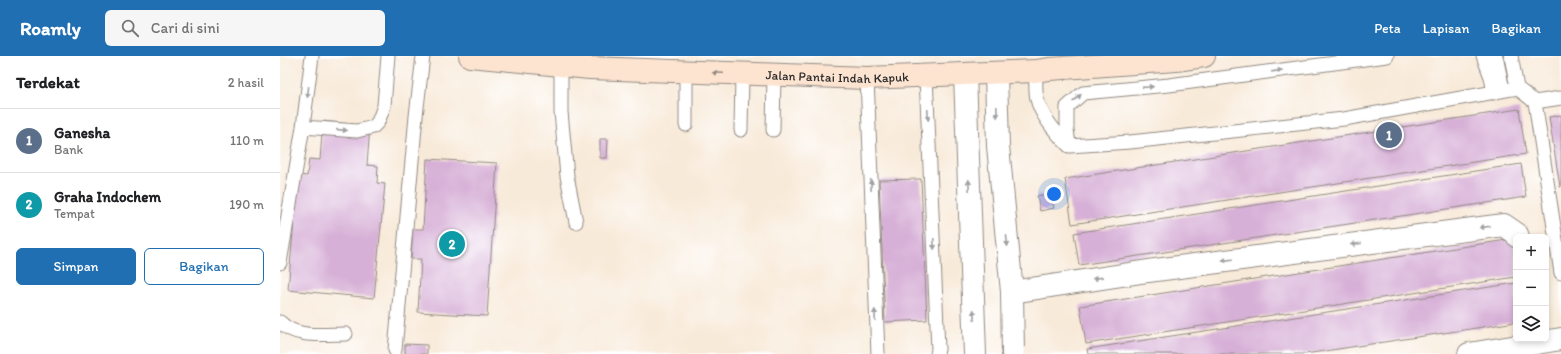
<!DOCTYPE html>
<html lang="id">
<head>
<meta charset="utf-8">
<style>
	:root { --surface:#fff; --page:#f6f6f6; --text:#202124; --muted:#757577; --line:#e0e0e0; --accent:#1f6fb2 }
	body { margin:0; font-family:Itim,sans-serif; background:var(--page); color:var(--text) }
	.controls { position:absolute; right:12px; bottom:12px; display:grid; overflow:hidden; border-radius:6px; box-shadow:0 2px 6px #0003 }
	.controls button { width:36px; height:36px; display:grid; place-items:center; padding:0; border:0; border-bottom:1px solid var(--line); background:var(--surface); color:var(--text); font:20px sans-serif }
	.you { position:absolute; left:774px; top:138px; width:14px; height:14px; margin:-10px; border:3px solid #fff; border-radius:50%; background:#1a73e8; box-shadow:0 0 0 6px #1a73e833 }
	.badge { display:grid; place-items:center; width:26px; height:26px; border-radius:50%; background:var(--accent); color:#fff; font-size:13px; font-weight:700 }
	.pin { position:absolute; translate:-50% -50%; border:2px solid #fff; box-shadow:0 1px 4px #0006 }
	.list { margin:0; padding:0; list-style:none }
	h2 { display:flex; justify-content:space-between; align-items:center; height:52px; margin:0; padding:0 16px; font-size:17px }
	h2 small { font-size:13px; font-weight:400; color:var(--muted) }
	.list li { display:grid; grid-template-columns:26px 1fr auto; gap:12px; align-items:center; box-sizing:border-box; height:64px; padding:0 16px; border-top:1px solid var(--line) }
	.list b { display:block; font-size:15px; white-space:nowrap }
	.list p { margin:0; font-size:13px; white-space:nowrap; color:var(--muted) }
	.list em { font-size:13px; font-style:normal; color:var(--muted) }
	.actions { display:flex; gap:8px; padding:12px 16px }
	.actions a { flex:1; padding:9px 0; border:1px solid var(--accent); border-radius:6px; text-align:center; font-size:14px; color:var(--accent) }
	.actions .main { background:var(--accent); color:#fff }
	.icon { flex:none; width:22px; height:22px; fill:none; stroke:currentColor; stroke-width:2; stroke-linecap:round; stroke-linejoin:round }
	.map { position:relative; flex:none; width:1281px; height:298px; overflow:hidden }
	header { display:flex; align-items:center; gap:24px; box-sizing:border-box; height:56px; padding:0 20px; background:var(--accent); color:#fff }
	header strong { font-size:19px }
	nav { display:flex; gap:22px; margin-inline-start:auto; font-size:14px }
	.search { width:280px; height:36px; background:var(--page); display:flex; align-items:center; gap:10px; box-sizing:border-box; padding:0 14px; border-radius:6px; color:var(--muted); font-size:15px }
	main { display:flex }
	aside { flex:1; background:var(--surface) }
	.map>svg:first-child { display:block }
	.building { fill:#d7b0d7 }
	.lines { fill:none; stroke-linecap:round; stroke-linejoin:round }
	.lane-casing { stroke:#928a82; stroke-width:15 }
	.street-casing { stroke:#928a82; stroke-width:24 }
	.secondary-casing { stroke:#928a82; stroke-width:24 }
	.lane { stroke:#fff; stroke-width:13 }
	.street { stroke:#fff; stroke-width:22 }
	.secondary { stroke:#fde4d1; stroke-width:22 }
	.oneway { fill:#a0a0a0 }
	.oneway2 { fill:#94887e }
	.labels { text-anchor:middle; stroke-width:4; stroke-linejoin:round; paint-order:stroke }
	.street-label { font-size:13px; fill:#2b2b2b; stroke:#fff }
</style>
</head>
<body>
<header>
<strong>Roamly</strong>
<div class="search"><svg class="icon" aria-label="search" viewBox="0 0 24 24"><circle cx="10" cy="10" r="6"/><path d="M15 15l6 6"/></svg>Cari di sini</div>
<nav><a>Peta</a><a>Lapisan</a><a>Bagikan</a></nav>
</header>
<main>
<aside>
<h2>Terdekat<small>2 hasil</small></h2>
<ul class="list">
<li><span class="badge" style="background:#5c6f8a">1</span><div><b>Ganesha</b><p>Bank</p></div><em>110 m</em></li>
<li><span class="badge" style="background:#0f9aa8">2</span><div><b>Graha Indochem</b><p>Tempat</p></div><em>190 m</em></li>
</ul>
<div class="actions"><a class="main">Simpan</a><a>Bagikan</a></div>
</aside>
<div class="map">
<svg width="1281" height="298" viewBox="0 0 1281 298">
	<rect width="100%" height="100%" fill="#fff"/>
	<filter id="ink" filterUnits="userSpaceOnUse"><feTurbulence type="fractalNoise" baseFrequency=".025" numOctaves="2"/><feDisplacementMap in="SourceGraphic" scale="8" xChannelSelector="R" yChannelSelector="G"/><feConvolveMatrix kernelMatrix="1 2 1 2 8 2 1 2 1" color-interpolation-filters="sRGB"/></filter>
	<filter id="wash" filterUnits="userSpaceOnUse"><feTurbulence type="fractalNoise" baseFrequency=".012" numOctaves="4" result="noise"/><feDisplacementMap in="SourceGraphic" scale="16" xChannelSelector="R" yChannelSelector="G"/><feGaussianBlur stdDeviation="0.9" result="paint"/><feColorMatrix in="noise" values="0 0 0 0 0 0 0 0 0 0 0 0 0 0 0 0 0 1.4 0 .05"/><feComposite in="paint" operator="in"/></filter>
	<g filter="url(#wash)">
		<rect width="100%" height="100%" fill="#f8ead9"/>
		<g id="blocks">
			<path class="building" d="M 1239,53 L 1246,98 L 792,168 L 785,123 Z
				M 1281,59 L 1281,131 L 1280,131 L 1269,61 Z
				M 43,65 L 90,70 L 87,109 L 98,110 L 97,127 L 105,128 L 94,242 L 8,234 L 18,119 L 27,120 L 29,103 L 40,104 Z
				M 320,83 L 328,83 L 327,102 L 320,102 Z
				M 147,103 L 217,107 L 207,260 L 138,256 L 141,203 L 131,203 L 133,173 L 143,173 Z
				M 1241,108 L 1246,141 L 799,209 L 794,177 Z
				M 641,123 L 647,264 L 605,266 L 599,124 Z
				M 770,137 L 774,152 L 760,155 L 757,140 Z
				M 1233,183 L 1236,204 L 1236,221 L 806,288 L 800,250 Z
				M 1236,227 L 1236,266 L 1025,298 L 808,298 L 807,293 Z
				M 125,288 L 147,289 L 147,298 L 125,298 Z"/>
		</g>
	</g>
	<g filter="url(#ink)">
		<use href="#blocks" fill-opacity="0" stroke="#928a82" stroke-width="1"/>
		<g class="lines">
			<defs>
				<path id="lane" d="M 1203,0 L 1211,21 L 1214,37
					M 1216,0 L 1223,34
					M 1231,0 L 1237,32 L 1255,46
					M 281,9 L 281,56 L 287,120 L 296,166
					M 756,15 C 756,24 755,34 757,43 C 761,60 777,78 789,90 L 850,86 L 1064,63 L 1237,32
					M 646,20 L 658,293 L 657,298
					M 587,22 L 598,298
					M 1281,42 L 1255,46 L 1281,217
					M 406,69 L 406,16
					M 23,71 L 77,75 L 93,71 L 98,66 L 104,50 L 108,0
					M 461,74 L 462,18
					M 493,74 L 494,19
					M 789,90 L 787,73 L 787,51 L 803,37 L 889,29 L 1107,0
					M 0,207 L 23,71 L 32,0
					M 0,266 C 16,283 44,278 66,278
					M 115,294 L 136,60 L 143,0"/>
				<path id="street" d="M 716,17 L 718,90 L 732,236 L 733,298
					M 685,18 L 695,298
					M 732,236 L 868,215 L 1224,169 L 1237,178 L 1238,181
					M 1189,298 L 1281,283"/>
				<g id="secondary">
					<path id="s1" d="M 190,0 L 310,12 L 587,22 L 756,15 L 769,13 L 896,4 L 924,0"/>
				</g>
			</defs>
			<use href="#lane" class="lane-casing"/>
			<use href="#street" class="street-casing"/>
			<use href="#secondary" class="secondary-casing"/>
			<use href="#lane" class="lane"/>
			<use href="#street" class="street"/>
			<use href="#secondary" class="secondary"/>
		</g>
		<defs><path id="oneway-solid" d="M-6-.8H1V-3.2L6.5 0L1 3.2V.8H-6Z"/></defs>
		<g class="oneway">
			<use href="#oneway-solid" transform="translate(997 15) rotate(-8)"/>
			<use href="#oneway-solid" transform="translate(868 31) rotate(-4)"/>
			<use href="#oneway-solid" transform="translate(28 36) rotate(97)"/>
			<use href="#oneway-solid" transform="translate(797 42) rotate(-42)"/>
			<use href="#oneway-solid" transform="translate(717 56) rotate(88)"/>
			<use href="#oneway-solid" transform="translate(648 59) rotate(88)"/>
			<use href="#oneway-solid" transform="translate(62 74) rotate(5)"/>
			<use href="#oneway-solid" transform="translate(591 129) rotate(-92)"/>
			<use href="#oneway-solid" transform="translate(689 129) rotate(-92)"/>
			<use href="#oneway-solid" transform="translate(1205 171) rotate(173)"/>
			<use href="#oneway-solid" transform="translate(727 185) rotate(84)"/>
			<use href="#oneway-solid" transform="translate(654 188) rotate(88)"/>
			<use href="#oneway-solid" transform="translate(1076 188) rotate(173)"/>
			<use href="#oneway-solid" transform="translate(947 204) rotate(173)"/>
			<use href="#oneway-solid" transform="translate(818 222) rotate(171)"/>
			<use href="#oneway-solid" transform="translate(595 259) rotate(-92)"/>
			<use href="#oneway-solid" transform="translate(694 259) rotate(-92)"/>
		</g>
		<use class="oneway2" href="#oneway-solid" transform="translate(438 17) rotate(-178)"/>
	</g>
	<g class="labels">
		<g class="street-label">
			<text dy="5" stroke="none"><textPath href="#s1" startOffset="368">Jalan Pantai Indah Kapuk</textPath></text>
		</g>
	</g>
</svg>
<div class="controls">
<button>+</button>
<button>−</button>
<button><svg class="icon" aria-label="layers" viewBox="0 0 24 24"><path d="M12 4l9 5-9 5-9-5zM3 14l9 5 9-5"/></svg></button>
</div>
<div class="you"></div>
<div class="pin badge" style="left:1109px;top:79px;background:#5c6f8a">1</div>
<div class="pin badge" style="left:172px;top:188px;background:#0f9aa8">2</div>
</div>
</main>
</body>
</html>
